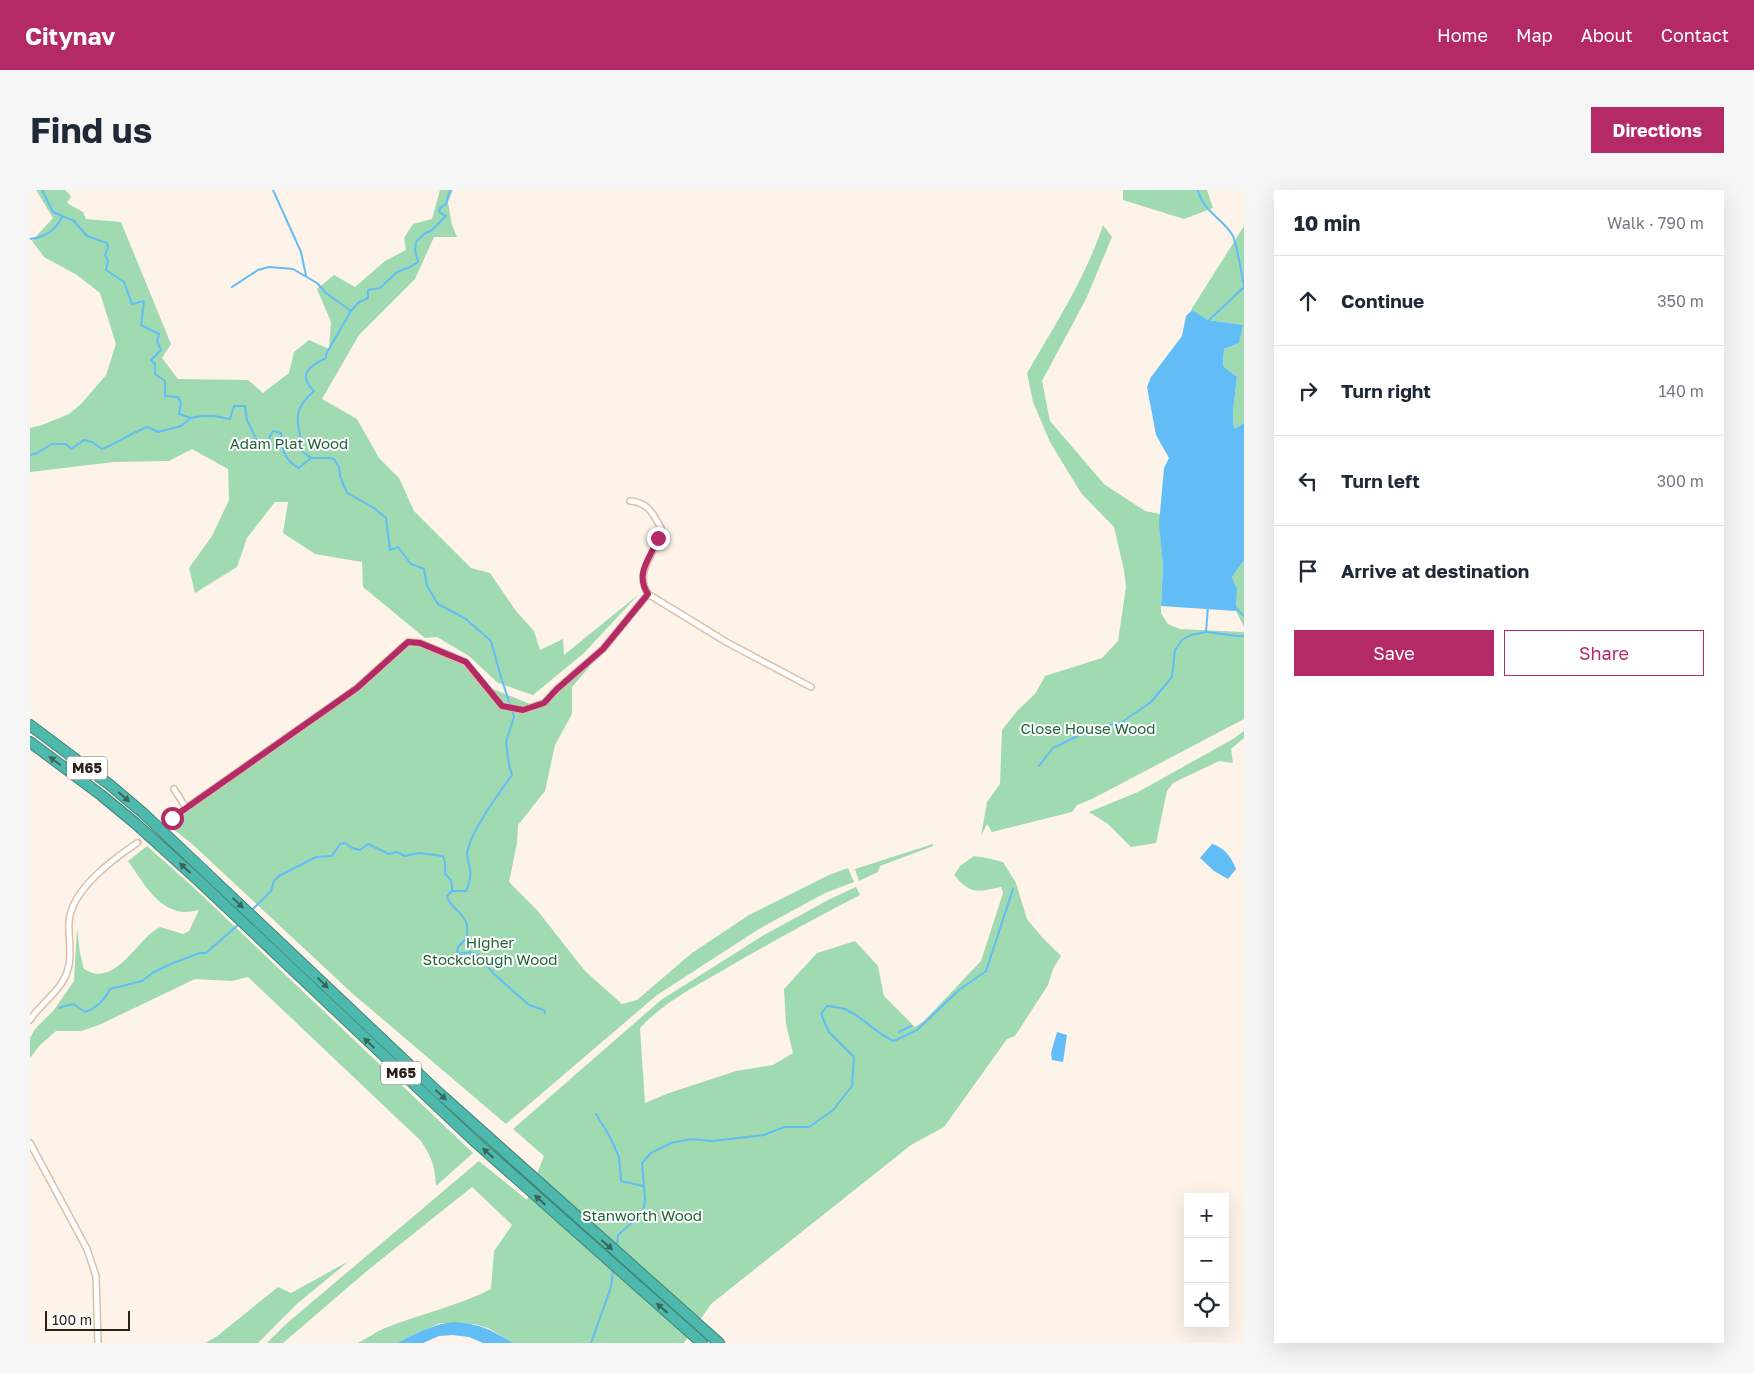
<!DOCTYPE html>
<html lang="en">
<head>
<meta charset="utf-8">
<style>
	:root { --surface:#fff; --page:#f6f6f7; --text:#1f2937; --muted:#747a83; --line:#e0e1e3; --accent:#b42a66 }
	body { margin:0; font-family:"Golos Text",sans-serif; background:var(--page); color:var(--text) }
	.controls { position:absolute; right:15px; bottom:15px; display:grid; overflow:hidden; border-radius:0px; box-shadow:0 5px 20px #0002 }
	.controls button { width:45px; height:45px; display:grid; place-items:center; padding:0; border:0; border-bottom:1px solid var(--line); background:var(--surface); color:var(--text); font:25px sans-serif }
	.scale { position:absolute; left:15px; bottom:12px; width:85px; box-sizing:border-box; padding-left:5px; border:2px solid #2b2118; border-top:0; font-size:14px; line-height:18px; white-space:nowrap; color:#2b2118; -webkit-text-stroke:4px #fff; paint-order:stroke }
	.stop { position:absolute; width:15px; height:15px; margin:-11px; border:4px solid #b42a66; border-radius:50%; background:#fff }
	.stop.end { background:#b42a66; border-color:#fff; box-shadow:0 1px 5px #0008 }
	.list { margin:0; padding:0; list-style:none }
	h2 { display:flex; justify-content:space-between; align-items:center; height:65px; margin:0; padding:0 20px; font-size:21px }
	h2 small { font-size:16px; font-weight:400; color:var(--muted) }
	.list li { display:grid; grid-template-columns:32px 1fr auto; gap:15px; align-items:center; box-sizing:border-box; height:90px; padding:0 20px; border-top:1px solid var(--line) }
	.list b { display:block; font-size:19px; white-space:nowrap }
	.list em { font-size:16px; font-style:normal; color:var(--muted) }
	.actions { display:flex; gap:10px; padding:15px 20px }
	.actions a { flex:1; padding:11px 0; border:1px solid var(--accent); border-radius:0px; text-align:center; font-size:18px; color:var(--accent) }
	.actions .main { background:var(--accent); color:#fff }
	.icon { flex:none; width:28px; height:28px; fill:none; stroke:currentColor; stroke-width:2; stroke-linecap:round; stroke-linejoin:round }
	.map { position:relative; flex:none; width:1214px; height:1153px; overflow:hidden; border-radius:0px }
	header { display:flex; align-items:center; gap:30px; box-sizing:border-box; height:70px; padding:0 25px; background:var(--accent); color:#fff }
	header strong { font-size:24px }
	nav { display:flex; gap:28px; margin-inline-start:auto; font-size:18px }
	.intro { display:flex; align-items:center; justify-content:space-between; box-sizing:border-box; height:120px; padding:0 30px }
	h1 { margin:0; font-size:35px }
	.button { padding:12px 22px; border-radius:0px; background:var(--accent); color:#fff; font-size:18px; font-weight:700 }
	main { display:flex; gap:30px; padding:0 30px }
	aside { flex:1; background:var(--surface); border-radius:0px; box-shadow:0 5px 20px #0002 }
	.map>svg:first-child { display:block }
	.green { fill:#9fdab1 }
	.water { fill:#62bdf7 }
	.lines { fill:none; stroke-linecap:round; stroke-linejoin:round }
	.stream { stroke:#62bdf7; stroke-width:2 }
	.minor-tunnel { stroke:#d4c9bf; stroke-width:5; stroke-dasharray:5 2.5; stroke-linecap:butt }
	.minor-casing { stroke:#dbc0a8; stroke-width:8 }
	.motorway-casing { stroke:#418478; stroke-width:12 }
	.minor { stroke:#fff; stroke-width:5 }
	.motorway { stroke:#4db9ac; stroke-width:10 }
	.oneway { fill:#3a655b }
	.route { stroke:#b42a66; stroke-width:6 }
	.labels { text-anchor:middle; stroke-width:4; stroke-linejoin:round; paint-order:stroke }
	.shield { fill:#fff; stroke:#6b645d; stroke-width:1 }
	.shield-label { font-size:14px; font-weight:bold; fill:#2b2118 }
	.park-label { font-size:15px; fill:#22623c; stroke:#fff }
</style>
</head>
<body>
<header>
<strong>Citynav</strong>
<nav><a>Home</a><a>Map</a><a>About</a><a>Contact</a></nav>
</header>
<div class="intro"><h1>Find us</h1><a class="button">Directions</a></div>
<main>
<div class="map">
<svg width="1214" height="1153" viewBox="0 0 1214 1153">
	<rect width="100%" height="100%" fill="#fef3e9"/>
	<path class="green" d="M 6,0 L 35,0 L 41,6 L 37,13 L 53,22 L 56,29 L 91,32 L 141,154 L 132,168 L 148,189 L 218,190 L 233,203 L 259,183 L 264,162 L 279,150 L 299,159 L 301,132 L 287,99 L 304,85 L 325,97 L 355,71 L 376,60 L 374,48 L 383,34 L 402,29 L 410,0 L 423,0 L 418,12 L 422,35 L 427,47 L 404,47 L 385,89 L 329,145 L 292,209 L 327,229 L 349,268 L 369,288 L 384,321 L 441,378 L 460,383 L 486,421 L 504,441 L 510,460 L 533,449 L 534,465 L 609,404 L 554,463 L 503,505 L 468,493 L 439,466 L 407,447 L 395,448 L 333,397 L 332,372 L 285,364 L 253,343 L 258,312 L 245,312 L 217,348 L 207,377 L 165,403 L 159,378 L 182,346 L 199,310 L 198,279 L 162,259 L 139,271 L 84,272 L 0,282 L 0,238 L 12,235 L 39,224 L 52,213 L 76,185 L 86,154 L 70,103 L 47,85 L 14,67 L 2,51 L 23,28 Z
		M 1093,0 L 1177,0 L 1183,18 L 1154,29 L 1093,10 Z
		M 1073,35 L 1082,47 L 1056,109 L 1012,191 L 1020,231 L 1074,294 L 1115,321 L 1130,324 L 1130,341 L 1133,376 L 1131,416 L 1131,423 L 1138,434 L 1150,439 L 1214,442 L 1214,529 L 1062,609 L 1047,615 L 1042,622 L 962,642 L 957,634 L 951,646 L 957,612 L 970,594 L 972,540 L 988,520 L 1005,504 L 1015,486 L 1072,468 L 1088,451 L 1096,397 L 1094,380 L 1084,337 L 1051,303 L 1020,252 L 1003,212 L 997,183 C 1025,135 1056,87 1073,35 Z
		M 1214,36 L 1214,233 L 1204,239 L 1203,222 L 1207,187 L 1193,176 L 1194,159 L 1209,153 L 1212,135 L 1178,130 L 1161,120 Z
		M 1214,370 L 1214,437 L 1206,421 L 1207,399 L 1202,387 Z
		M 612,416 L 542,497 L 542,524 L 525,555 L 515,601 L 488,635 L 487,653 L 479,692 L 507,720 L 555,781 L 592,814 L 607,810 L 662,763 L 719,725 L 799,685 L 818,678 L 824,692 L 795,703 L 729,739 L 627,805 L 476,934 L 323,804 L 161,653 L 139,636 L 189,598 L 327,501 L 378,456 L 397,457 L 435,474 L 463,499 L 505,516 L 519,509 Z
		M 1214,541 L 1214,548 L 1201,559 L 1203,573 L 1189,571 L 1143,593 L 1137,601 L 1126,653 L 1101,657 L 1078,634 L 1059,622 L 1108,602 L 1203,549 Z
		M 903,654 L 903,656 L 850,676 L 848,682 L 829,691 L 825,679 Z
		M 117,656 L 163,697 L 443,963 L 406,996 C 405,976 402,968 391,951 L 218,787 L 202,791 L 165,789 L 69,835 L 51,841 L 26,841 L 10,855 L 0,868 L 0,848 L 5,839 L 24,820 L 44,791 L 47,739 L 50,763 L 54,779 C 86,799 106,749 130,737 L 153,744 L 159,741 L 169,720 C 164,721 158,722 153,722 C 126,719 112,690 98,671 Z
		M 944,666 L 957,668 L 973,672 L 986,693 L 997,729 L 1011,746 L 1031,766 L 1023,779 L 1018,795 L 985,846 L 977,849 L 914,937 L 881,955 L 681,1114 L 654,1153 L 484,1153 L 458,1138 L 444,1134 L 410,1133 L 367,1153 L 328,1153 C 337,1148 346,1142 355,1138 C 390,1124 428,1116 461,1099 L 464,1061 L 482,1035 L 442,997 L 338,1080 L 253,1153 L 237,1153 L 256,1134 L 449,971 L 497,1010 L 514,966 L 483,939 L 631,810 L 734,745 L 800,709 L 826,697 L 830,705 C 787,727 744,751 702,775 C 670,794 636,810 610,838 L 615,913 L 639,903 L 706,881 L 743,875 L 763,863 L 756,834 L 754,799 L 787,763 L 825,751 L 848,776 L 854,806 L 885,837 L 894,831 L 951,771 L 973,703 L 971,697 C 947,702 941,705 924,685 L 930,676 Z
		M 319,1071 L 268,1113 L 228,1153 L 175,1153 L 186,1147 L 248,1097 L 261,1103 Z"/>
	<path class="water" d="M 1162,120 L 1178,130 L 1213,135 L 1209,153 L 1194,159 L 1193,176 L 1207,187 L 1203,222 L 1204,239 L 1214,233 L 1214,370 L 1202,387 L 1207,399 L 1206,421 L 1131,416 L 1133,376 L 1129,334 L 1134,278 L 1139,268 L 1126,245 L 1117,197 L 1121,187 L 1152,146 L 1156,126 Z
		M 1182,654 C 1194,657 1202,668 1206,679 L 1198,689 L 1184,681 L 1170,668 Z
		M 1027,842 L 1037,845 L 1033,872 L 1022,870 L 1021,863 Z
		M 424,1132 C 452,1134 460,1140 484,1153 L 453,1153 L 439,1147 L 423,1145 L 409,1146 L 393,1153 L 367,1153 C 386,1144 402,1134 424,1132 Z"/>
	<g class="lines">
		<path class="stream" d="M 12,0 L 23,22 L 44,31 L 57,46 L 77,53 L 78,57 L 75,65 L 78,71 L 76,80 L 94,92 L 102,114 L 114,111 L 111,135 L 129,144 L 127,151 L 131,160 L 121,170 L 125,174 L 125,184 L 135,191 L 135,206 L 148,207 L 151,213 L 149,224 L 161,228
			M 243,0 L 271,62 L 276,86
			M 1168,0 C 1172,21 1195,30 1203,46 C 1208,59 1211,82 1214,96
			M 0,49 C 15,47 25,41 32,27
			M 202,97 L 228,80 L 239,77 L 263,79 L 287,93 L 296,103 L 321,121
			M 1178,131 L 1214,97
			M 0,265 L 7,263 L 22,254 L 36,254 L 41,259 L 54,250 L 62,252 L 72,259 C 88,253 102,242 118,237 L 128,242 L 151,236 L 161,228 L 171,226 L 184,226 L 200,229 L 204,216 L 215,216 L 217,230 L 229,255 L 237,252 L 243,241 L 251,243 C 251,259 255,271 269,278 L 281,268
			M 281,268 L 300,268 L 304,269 L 309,277 L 310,286 L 317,303 L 344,318 L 356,328 L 360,360 L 368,357 L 381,374 L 394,379 L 397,396 L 408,414 L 436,429 L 461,451 L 471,487 L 484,527 L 476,552 L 479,575 L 482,585 C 468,605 441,640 437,663 C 437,668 439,673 440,678 C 441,686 440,693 436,701 L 422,701
			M 281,268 L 273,262 C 269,233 259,223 284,201 C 267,185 279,176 296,168 L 296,164 L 321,121 L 328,113 L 338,108 L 338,100 L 350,98 L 367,82 L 380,77 L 388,72 L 385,60 L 386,52 L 394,44 L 402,40 L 416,26 L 409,22 L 410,18 L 416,14 L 420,0
			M 1205,417 L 1214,426
			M 1177,442 L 1207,446 L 1214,446
			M 1009,576 L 1023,558 L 1060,540 L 1092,532 L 1121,512 L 1142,487 L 1145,460 L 1152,450 L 1161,445 L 1176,442 L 1178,417
			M 221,721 L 241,701 L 244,691 L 249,686 L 286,667 L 302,666 L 310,654 L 315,653 L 322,658 L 330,660 L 338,654 L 359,664 L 367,662 L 375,666 L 389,663 L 413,666 L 415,672 L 415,684 C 422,690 422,693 422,701 L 417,706 C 419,717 432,721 436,732 C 438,736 437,743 437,748 L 428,757 L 427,761 L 430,764 L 440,762 L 448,765 L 464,784 L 499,815 L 514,820 L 515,823
			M 29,818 C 47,812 41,813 55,822 C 67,818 75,809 80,799 L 112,791 L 124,782 L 143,773 L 170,763 L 176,763 L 209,734
			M 869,842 L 881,836
			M 566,924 L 580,947 L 589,967 L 591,991 L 613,996
			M 587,1056 L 588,1045 L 613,1023 L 615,1009 L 612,973 L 621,963 L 641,953 L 661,949 L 682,951 L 734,945 L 754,937 L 779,937 L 803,920 L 822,896 L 824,867 L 799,842 L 791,824 L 797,816 C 803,817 811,817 817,820 C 834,828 846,844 864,851 L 887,840 L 929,800 L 956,781 L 983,699
			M 561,1153 L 581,1097 L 583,1080"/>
		<path class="minor-tunnel" d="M 107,653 L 142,628"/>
		<defs>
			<path id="minor" d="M 600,311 C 617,312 623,323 631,338 C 630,343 629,348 627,353 C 619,370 606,385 618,404 L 698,453 L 781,497
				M 144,599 L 156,618
				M 142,628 L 327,498 L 378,452 L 390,453 L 435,472 L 472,516 L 493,520 L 514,513 L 527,499 L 573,459 L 618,404
				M 0,830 C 11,813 31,801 37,782 C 43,767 38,748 39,732 C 41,700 82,670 107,653
				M 0,953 L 57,1059 L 66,1086 L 68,1153"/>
			<path id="motorway" d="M 0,535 L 80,595 L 113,623 L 409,903 L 689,1153
				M 0,552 L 71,605 L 105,633 L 169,691 L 441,948 L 672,1153"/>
		</defs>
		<use href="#minor" class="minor-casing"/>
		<use href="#motorway" class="motorway-casing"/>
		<use href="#minor" class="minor"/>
		<use href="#motorway" class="motorway"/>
	</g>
	<defs><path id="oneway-solid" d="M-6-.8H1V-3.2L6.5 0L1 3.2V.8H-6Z" transform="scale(1.25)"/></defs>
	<g class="oneway">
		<use href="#oneway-solid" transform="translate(25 571) rotate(-143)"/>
		<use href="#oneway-solid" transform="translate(94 607) rotate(41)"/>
		<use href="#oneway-solid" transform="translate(155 678) rotate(-138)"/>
		<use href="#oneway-solid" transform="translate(208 713) rotate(43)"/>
		<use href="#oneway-solid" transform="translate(293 793) rotate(44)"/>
		<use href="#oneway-solid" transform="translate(339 853) rotate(-136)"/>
		<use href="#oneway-solid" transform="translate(411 905) rotate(43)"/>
		<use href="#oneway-solid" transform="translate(458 963) rotate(-138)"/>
		<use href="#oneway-solid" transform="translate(510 1010) rotate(-138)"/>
		<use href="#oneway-solid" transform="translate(577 1055) rotate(41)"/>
		<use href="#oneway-solid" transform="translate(632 1118) rotate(-139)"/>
	</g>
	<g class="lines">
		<path class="route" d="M 142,628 L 327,498 L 378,452 L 390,453 L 436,472 L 472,516 L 493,520 L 514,513 L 527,499 L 573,459 L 618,404 C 604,383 621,368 628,348"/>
	</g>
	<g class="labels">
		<g class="shield">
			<rect x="37" y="566.5" width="40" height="23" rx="4"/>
			<rect x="351" y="871.5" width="40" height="23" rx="4"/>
		</g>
		<g class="shield-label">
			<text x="57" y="583">M65</text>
			<text x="371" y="888">M65</text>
		</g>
		<g class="park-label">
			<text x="259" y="259">Adam Plat Wood</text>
			<text x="1058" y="544">Close House Wood</text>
			<text x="460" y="758">Higher<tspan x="460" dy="17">Stockclough Wood</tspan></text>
			<text x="612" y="1031">Stanworth Wood</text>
		</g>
	</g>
</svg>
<div class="controls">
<button>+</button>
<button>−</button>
<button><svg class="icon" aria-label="locate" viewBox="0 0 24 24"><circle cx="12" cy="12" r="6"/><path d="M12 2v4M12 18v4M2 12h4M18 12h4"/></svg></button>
</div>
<div class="scale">100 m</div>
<div class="stop" style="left:142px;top:628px"></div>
<div class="stop end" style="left:628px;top:348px"></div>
</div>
<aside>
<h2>10 min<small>Walk · 790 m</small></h2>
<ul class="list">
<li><svg class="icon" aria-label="ahead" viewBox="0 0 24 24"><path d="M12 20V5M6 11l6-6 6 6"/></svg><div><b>Continue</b></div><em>350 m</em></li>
<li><svg class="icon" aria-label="right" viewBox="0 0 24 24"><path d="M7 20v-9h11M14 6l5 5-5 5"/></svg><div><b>Turn right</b></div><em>140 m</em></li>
<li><svg class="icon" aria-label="left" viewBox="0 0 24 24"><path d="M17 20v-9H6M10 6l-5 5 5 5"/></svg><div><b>Turn left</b></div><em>300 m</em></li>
<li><svg class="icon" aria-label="arrive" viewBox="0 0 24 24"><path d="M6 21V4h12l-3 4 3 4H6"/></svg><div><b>Arrive at destination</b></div></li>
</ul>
<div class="actions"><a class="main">Save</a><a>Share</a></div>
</aside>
</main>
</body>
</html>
